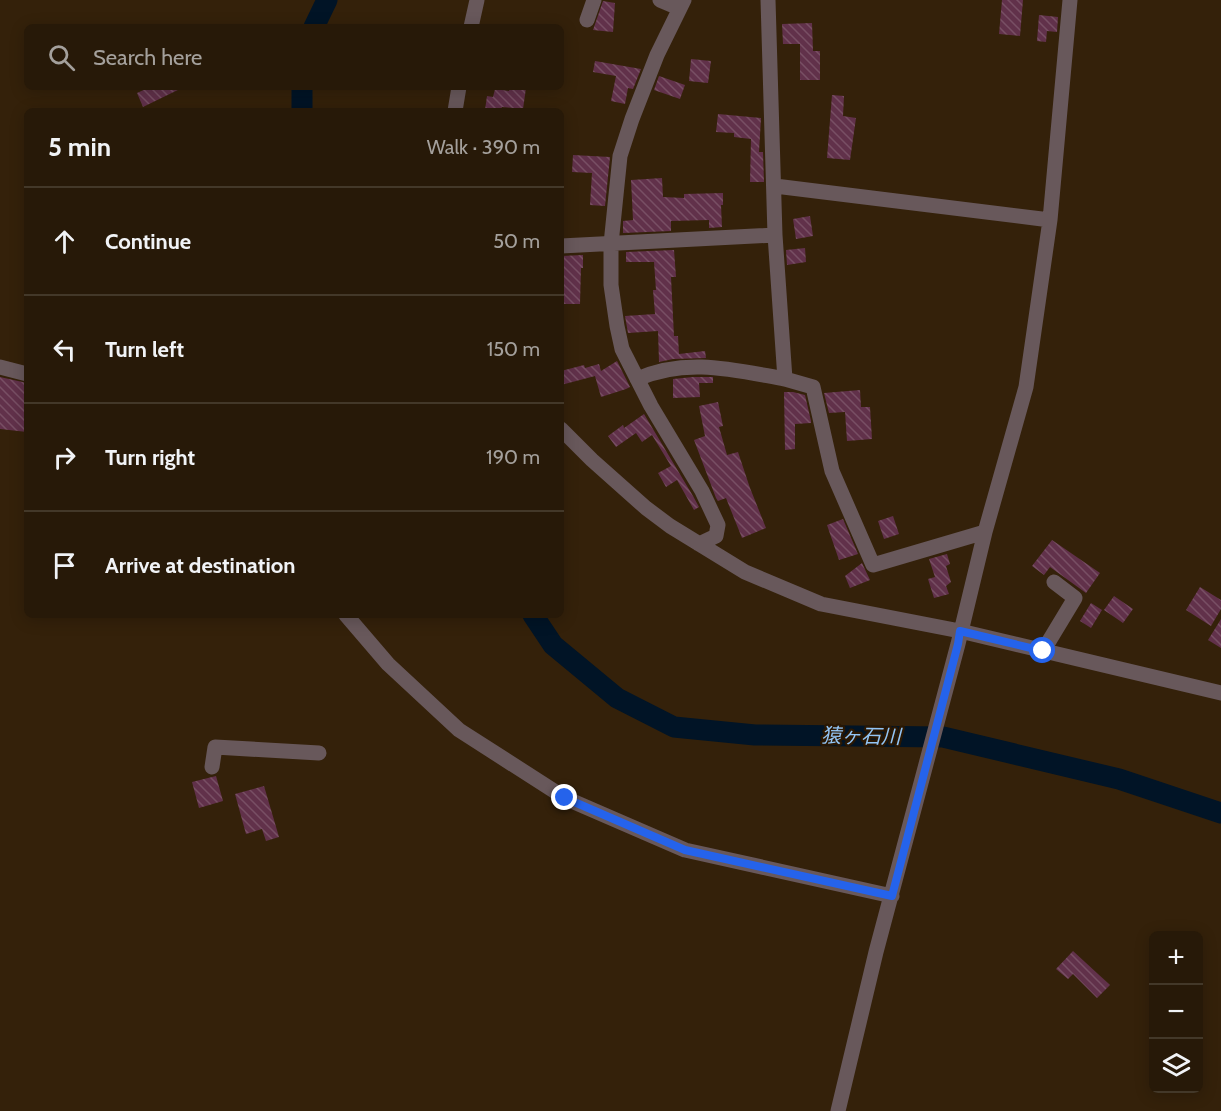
<!DOCTYPE html>
<html lang="en">
<head>
<meta charset="utf-8">
<style>
	:root { --surface:#271908; --page:#332616; --text:#f1f3f6; --muted:#a4a09c; --line:#433829 }
	body { margin:0; font-family:Cabin,"Noto Sans JP",sans-serif; background:var(--page); color:var(--text) }
	.controls { position:absolute; right:18px; bottom:18px; display:grid; overflow:hidden; border-radius:9px; box-shadow:0 3px 15px #0003 }
	.controls button { width:54px; height:54px; display:grid; place-items:center; padding:0; border:0; border-bottom:2px solid var(--line); background:var(--surface); color:var(--text); font:30px sans-serif }
	.stop { position:absolute; width:18px; height:18px; margin:-14px; border:4px solid #2563eb; border-radius:50%; background:#fff }
	.stop.end { background:#2563eb; border-color:#fff; box-shadow:0 2px 6px #0008 }
	.list { margin:0; padding:0; list-style:none }
	h2 { display:flex; justify-content:space-between; align-items:center; height:78px; margin:0; padding:0 24px; font-size:26px }
	h2 small { font-size:20px; font-weight:400; color:var(--muted) }
	.list li { display:grid; grid-template-columns:39px 1fr auto; gap:18px; align-items:center; box-sizing:border-box; height:108px; padding:0 24px; border-top:2px solid var(--line) }
	.list b { display:block; font-size:22px; white-space:nowrap }
	.list em { font-size:20px; font-style:normal; color:var(--muted) }
	.icon { flex:none; width:33px; height:33px; fill:none; stroke:currentColor; stroke-width:2; stroke-linecap:round; stroke-linejoin:round }
	.map { position:relative; flex:none; width:1221px; height:1111px; overflow:hidden }
	.search { position:absolute; background:var(--surface); box-shadow:0 3px 15px #0003; left:24px; top:24px; width:540px; height:66px; display:flex; align-items:center; gap:15px; box-sizing:border-box; padding:0 21px; border-radius:9px; color:var(--muted); font-size:22px }
	.panel { position:absolute; background:var(--surface); box-shadow:0 3px 15px #0003; left:24px; top:108px; width:540px; height:510px; border-radius:9px }
	.map>svg:first-child { display:block }
	.lines { fill:none; stroke-linecap:round; stroke-linejoin:round }
	.river { stroke:#011426; stroke-width:21 }
	.building { fill:url(#building-back-hatch) }
	.minor { stroke:#68585b; stroke-width:15 }
	.route { stroke:#2563eb; stroke-width:8 }
	.labels { text-anchor:middle; stroke-width:4.5; stroke-linejoin:round; paint-order:stroke }
	.water-label { font-size:20px; font-style:italic; fill:#93c5f5; stroke:#2a1702 }
</style>
</head>
<body>
<div class="map">
<svg width="1221" height="1111" viewBox="0 0 1221 1111">
	<defs>
		<pattern id="building-back-hatch" width="6" height="6" patternUnits="userSpaceOnUse" patternTransform="scale(1.5)"><rect width="6" height="6" fill="#61314a"/><path d="M-1 5l2 2M0 0l6 6M5-1l2 2" fill="none" stroke="#784f64"/></pattern>
	</defs>
	<rect width="100%" height="100%" fill="#34210a"/>
	<g class="lines">
		<path class="river" d="M 314,27 L 327,0
			M 302,87 L 302,111
			M 533,615 L 553,645 L 617,698 L 674,727 L 755,735 L 943,737 L 1119,779 L 1221,813"/>
	</g>
	<path class="building" d="M 1002,0 L 1023,0 L 1020,36 L 999,34 Z
		M 603,1 L 615,3 L 613,32 L 593,30 Z
		M 1039,15 L 1058,17 L 1057,32 L 1047,31 L 1046,42 L 1037,41 Z
		M 812,23 L 813,51 L 820,51 L 820,80 L 800,80 L 800,44 L 783,44 L 782,24 Z
		M 691,59 L 711,61 L 708,83 L 689,81 Z
		M 595,61 L 641,69 L 633,89 L 628,88 L 625,104 L 611,101 L 616,76 L 593,72 Z
		M 659,76 L 685,85 L 680,99 L 654,90 Z
		M 150,87 L 184,87 L 143,107 L 137,93 Z
		M 510,87 L 526,88 L 523,109 L 502,107 L 501,111 L 485,110 L 487,96 L 493,97 L 495,89 L 509,91 Z
		M 832,95 L 844,96 L 843,116 L 856,118 L 850,160 L 827,158 Z
		M 718,114 L 761,118 L 759,152 L 763,152 L 764,182 L 750,182 L 751,139 L 734,137 L 734,133 L 716,132 Z
		M 573,155 L 610,157 L 605,206 L 590,205 L 592,173 L 572,172 Z
		M 662,178 L 663,197 L 684,198 L 684,194 L 723,193 L 723,205 L 721,205 L 722,227 L 709,228 L 709,220 L 671,221 L 671,231 L 623,233 L 623,221 L 633,220 L 631,180 Z
		M 810,216 L 813,236 L 796,239 L 793,219 Z
		M 805,248 L 806,262 L 787,265 L 786,250 Z
		M 674,250 L 676,277 L 671,277 L 674,336 L 678,336 L 679,354 L 705,351 L 706,358 L 673,359 L 659,362 L 658,331 L 628,333 L 625,316 L 655,314 L 653,290 L 656,290 L 654,262 L 626,262 L 626,252 Z
		M 583,255 L 583,268 L 581,268 L 580,304 L 561,304 L 561,256 Z
		M 617,361 L 630,387 L 626,389 L 601,397 L 595,376 L 561,385 L 561,371 L 584,365 L 585,368 L 599,364 L 601,371 Z
		M 0,377 L 27,383 L 27,432 L 0,429 Z
		M 693,377 L 713,377 L 713,383 L 699,383 L 700,397 L 673,398 L 673,379 Z
		M 860,390 L 861,407 L 870,407 L 872,439 L 847,441 L 845,412 L 829,413 L 824,393 Z
		M 784,392 L 793,392 L 805,395 L 811,421 L 811,423 L 795,424 L 795,449 L 785,450 Z
		M 718,402 L 723,426 L 719,427 L 727,455 L 738,452 L 750,488 L 766,528 L 742,538 L 726,498 L 718,501 L 716,498 L 694,440 L 705,436 L 699,406 Z
		M 644,414 L 693,496 L 699,507 L 694,510 L 677,480 L 666,487 L 658,473 L 671,466 L 652,435 L 642,442 L 636,433 L 616,447 L 608,436 L 623,425 L 624,428 Z
		M 893,516 L 899,534 L 884,539 L 878,521 Z
		M 843,519 L 858,554 L 839,560 L 827,525 Z
		M 1052,540 L 1100,573 L 1086,593 L 1050,567 L 1044,575 L 1032,566 Z
		M 947,554 L 950,564 L 946,566 L 951,582 L 946,586 L 949,594 L 934,598 L 928,579 L 935,577 L 929,559 Z
		M 862,563 L 870,580 L 850,588 L 845,576 Z
		M 1200,587 L 1221,600 L 1221,609 L 1211,626 L 1186,610 Z
		M 1114,596 L 1133,609 L 1123,623 L 1104,610 Z
		M 1091,603 L 1102,610 L 1091,628 L 1080,621 Z
		M 1221,619 L 1221,648 L 1208,640 Z
		M 216,776 L 223,801 L 199,808 L 192,782 Z
		M 264,786 L 279,837 L 266,841 L 262,829 L 246,834 L 235,794 Z
		M 1073,951 L 1110,985 L 1097,998 L 1073,974 L 1068,979 L 1056,969 Z"/>
	<g class="lines">
		<path class="minor" d="M 660,0 L 679,8
			M 684,0 L 657,55 L 632,119 L 620,156 L 611,244 L 611,285 L 617,326 L 622,349 L 651,406 L 702,491 L 718,525 L 716,536 L 699,544
			M 768,0 L 775,235 L 785,379 L 813,387 L 832,471 L 873,565 L 985,532
			M 587,20 L 594,0
			M 471,27 L 477,0
			M 455,111 L 459,87
			M 775,186 L 1050,220
			M 561,246 L 775,235
			M 0,367 L 27,374
			M 637,379 C 687,357 734,370 785,379
			M 561,429 L 592,460 L 646,508 L 670,526 L 745,572 L 821,604 L 960,631 L 1221,693
			M 346,615 L 388,664 L 459,730 L 565,798 L 685,850 L 892,896
			M 1043,651 L 1075,598 L 1054,582
			M 212,767 L 215,747 L 319,753
			M 838,1111 L 876,952 L 958,644 L 985,532 L 1026,387 L 1050,220 L 1070,0"/>
	</g>
	<g class="lines">
		<path class="route" d="M 565,798 L 685,850 L 892,896 L 958,644 L 960,631 L 1043,651"/>
	</g>
	<g class="labels">
		<g class="water-label">
			<text transform="translate(861 736) rotate(1)" y="7">猿ヶ石川</text>
		</g>
	</g>
</svg>
<div class="controls">
<button>+</button>
<button>−</button>
<button><svg class="icon" aria-label="layers" viewBox="0 0 24 24"><path d="M12 4l9 5-9 5-9-5zM3 14l9 5 9-5"/></svg></button>
</div>
<div class="stop" style="left:1043px;top:651px"></div>
<div class="stop end" style="left:565px;top:798px"></div>
<div class="search"><svg class="icon" aria-label="search" viewBox="0 0 24 24"><circle cx="10" cy="10" r="6"/><path d="M15 15l6 6"/></svg>Search here</div>
<section class="panel">
<h2>5 min<small>Walk · 390 m</small></h2>
<ul class="list">
<li><svg class="icon" aria-label="ahead" viewBox="0 0 24 24"><path d="M12 20V5M6 11l6-6 6 6"/></svg><div><b>Continue</b></div><em>50 m</em></li>
<li><svg class="icon" aria-label="left" viewBox="0 0 24 24"><path d="M17 20v-9H6M10 6l-5 5 5 5"/></svg><div><b>Turn left</b></div><em>150 m</em></li>
<li><svg class="icon" aria-label="right" viewBox="0 0 24 24"><path d="M7 20v-9h11M14 6l5 5-5 5"/></svg><div><b>Turn right</b></div><em>190 m</em></li>
<li><svg class="icon" aria-label="arrive" viewBox="0 0 24 24"><path d="M6 21V4h12l-3 4 3 4H6"/></svg><div><b>Arrive at destination</b></div></li>
</ul>
</section>
</div>
</body>
</html>
